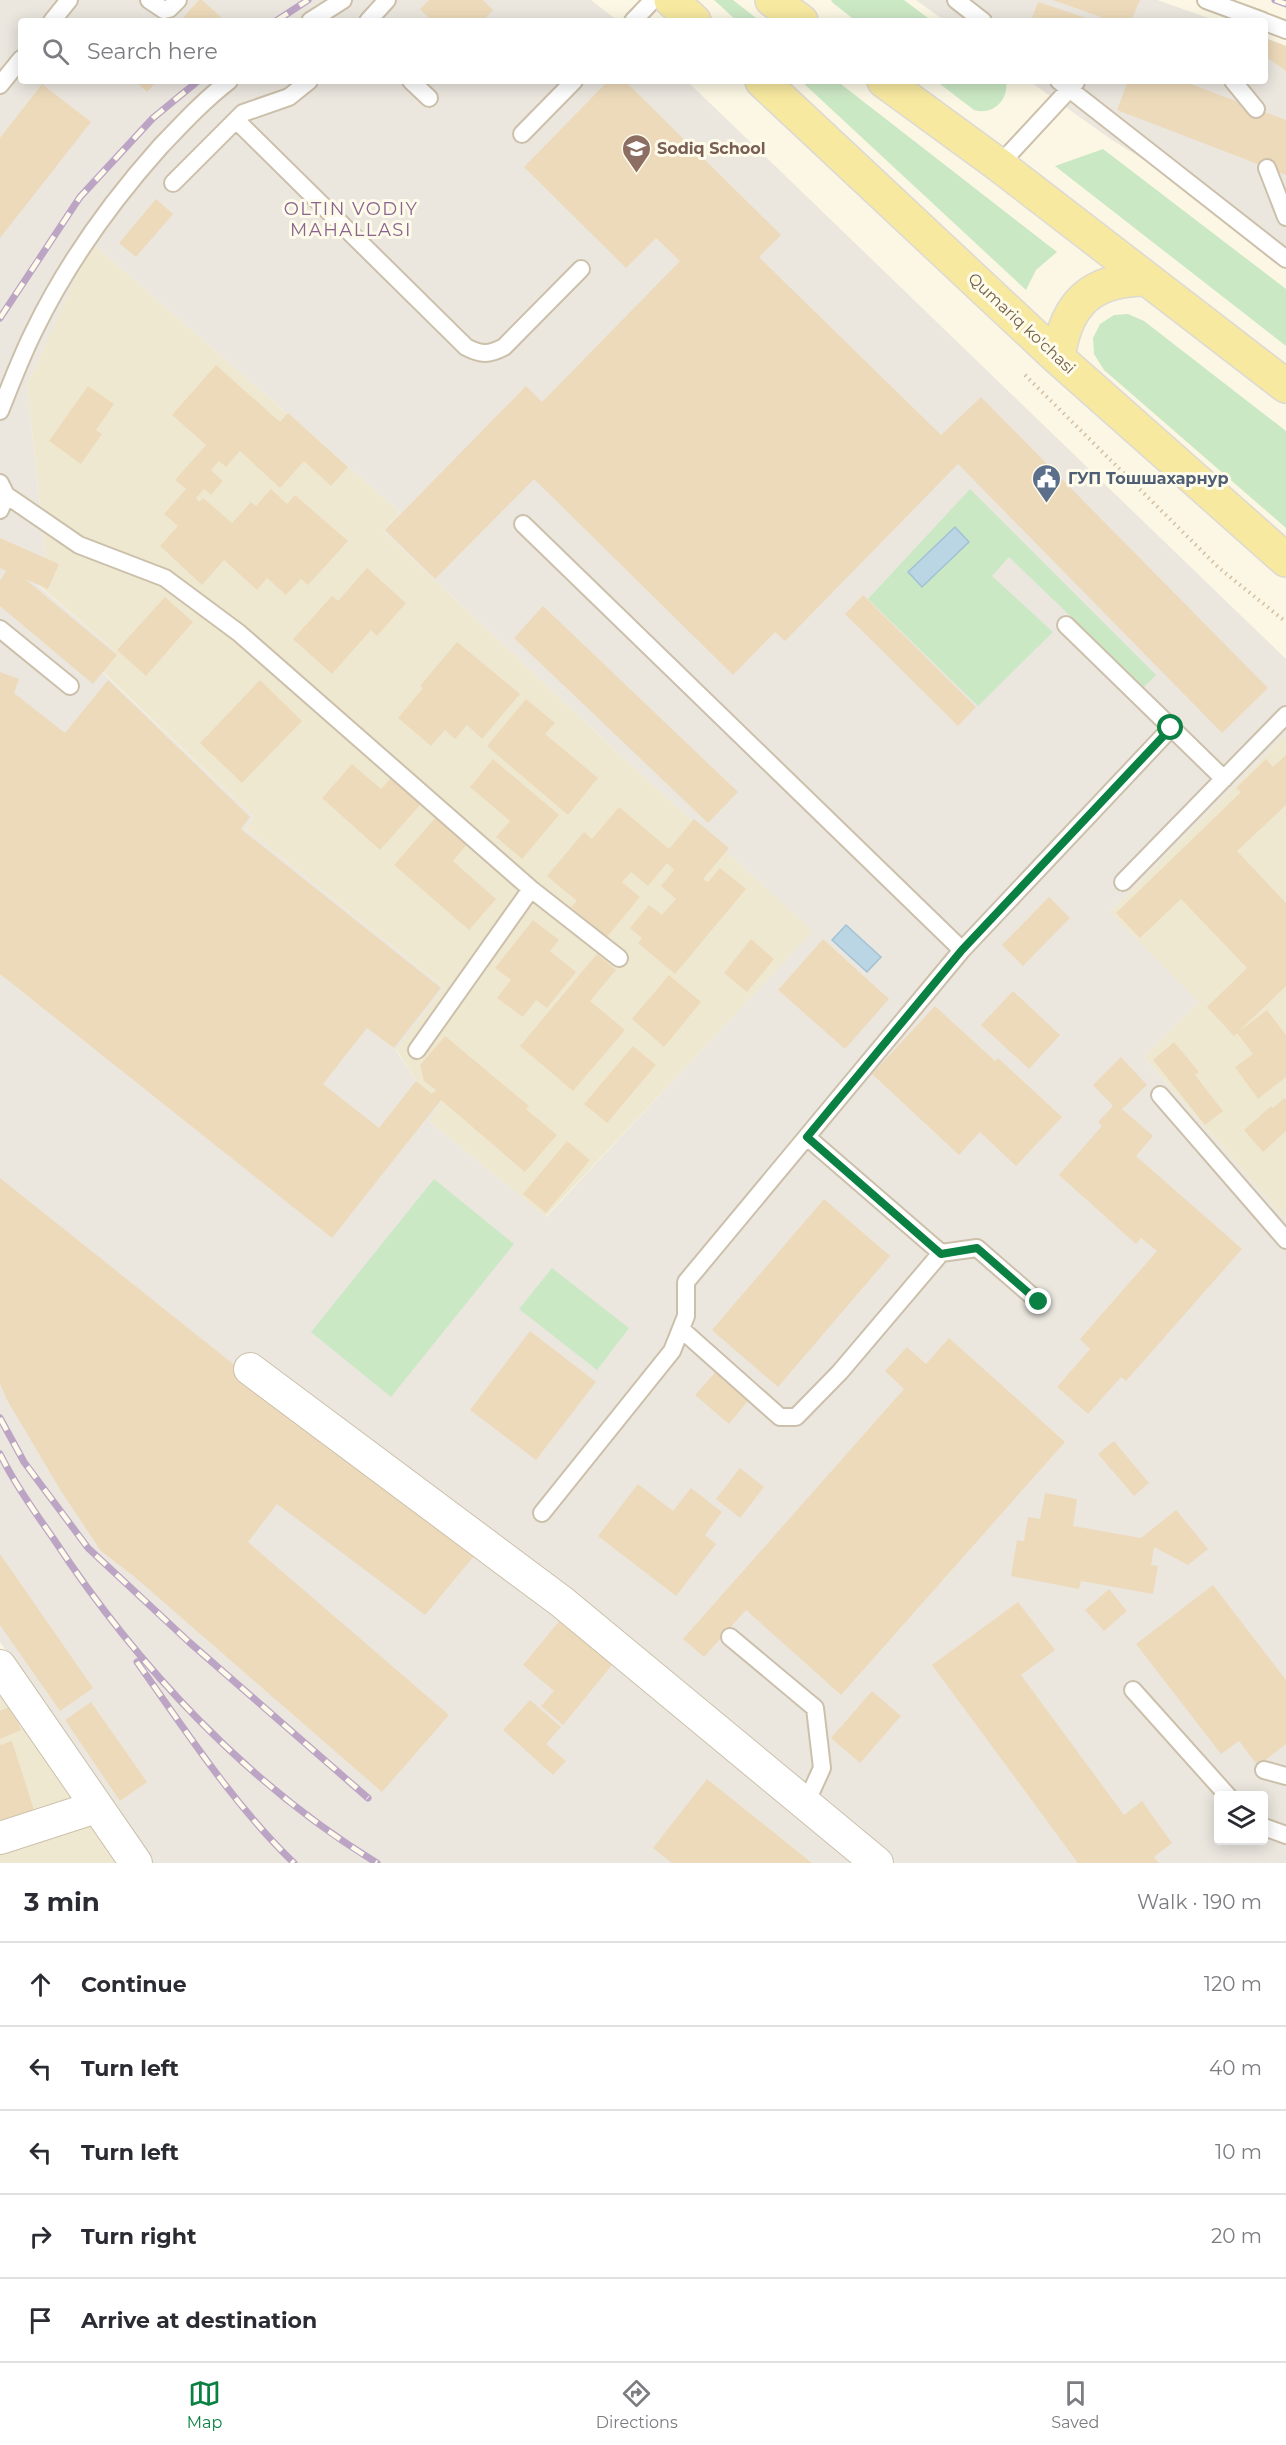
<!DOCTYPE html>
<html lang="en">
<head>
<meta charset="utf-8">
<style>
	:root { --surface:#fff; --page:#f7f7f7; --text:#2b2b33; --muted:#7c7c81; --line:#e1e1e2; --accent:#0b8043 }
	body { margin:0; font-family:Montserrat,sans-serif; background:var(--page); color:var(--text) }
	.controls { position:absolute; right:18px; bottom:18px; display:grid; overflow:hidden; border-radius:6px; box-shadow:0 3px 15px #0003 }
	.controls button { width:54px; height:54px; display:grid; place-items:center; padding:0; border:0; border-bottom:2px solid var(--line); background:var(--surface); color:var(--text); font:30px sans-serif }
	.stop { position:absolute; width:18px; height:18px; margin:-14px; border:4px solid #0b8043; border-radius:50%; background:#fff }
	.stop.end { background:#0b8043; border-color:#fff; box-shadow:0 2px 6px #0008 }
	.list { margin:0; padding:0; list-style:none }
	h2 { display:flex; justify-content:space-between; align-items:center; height:78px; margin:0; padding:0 24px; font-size:26px }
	h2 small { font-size:20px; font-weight:400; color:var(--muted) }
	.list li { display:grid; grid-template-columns:39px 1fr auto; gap:18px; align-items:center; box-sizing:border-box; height:84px; padding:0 24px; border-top:2px solid var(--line) }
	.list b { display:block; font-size:22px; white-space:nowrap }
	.list em { font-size:20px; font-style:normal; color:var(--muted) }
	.icon { flex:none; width:33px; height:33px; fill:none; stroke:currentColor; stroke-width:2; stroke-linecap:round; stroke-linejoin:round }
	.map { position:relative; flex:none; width:1286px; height:1863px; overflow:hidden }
	.search { position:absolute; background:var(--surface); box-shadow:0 3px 15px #0003; left:18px; right:18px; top:18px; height:66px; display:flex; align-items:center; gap:15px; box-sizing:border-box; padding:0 21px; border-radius:6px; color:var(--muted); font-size:22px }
	.sheet { height:498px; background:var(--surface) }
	nav { display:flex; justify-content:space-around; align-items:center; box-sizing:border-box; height:84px; border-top:2px solid var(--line); background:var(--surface); font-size:16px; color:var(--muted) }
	nav a { display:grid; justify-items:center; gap:3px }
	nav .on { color:var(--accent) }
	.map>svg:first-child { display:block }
	.residential { fill:#efe8d0 }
	.industrial { fill:#ebe7df; fill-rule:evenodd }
	.green { fill:#cbe8c4 }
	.water { fill:#bad5e4; stroke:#a1c2d5; stroke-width:1.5 }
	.building { fill:#eddabb }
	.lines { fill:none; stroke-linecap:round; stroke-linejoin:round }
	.service-casing { stroke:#ccc0ab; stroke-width:20 }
	.minor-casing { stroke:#ccc0ab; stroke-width:34 }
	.primary-casing { stroke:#ddd9d4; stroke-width:36 }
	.path { stroke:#d4bfa1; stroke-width:4; stroke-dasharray:1.5 4.5; stroke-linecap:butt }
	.service { stroke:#fff; stroke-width:16 }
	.minor { stroke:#fff; stroke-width:32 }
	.primary { stroke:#f7e9a0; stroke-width:33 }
	.rail-casing { stroke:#bca4c4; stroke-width:7 }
	.rail { stroke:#fefbea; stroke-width:4.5; stroke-dasharray:14; stroke-linecap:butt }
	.route { stroke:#0b8043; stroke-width:8 }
	.labels { text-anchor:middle; stroke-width:6; stroke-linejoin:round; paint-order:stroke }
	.education-label { font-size:16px; font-weight:bold; fill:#785e54; stroke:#fefbea; text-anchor:start }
	.street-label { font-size:16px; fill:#73614b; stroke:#fefbea }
	.service-label { font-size:16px; font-weight:bold; fill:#4e5e75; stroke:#fefbea; text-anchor:start }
	.neighbourhood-label { font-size:18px; letter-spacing:1.5px; fill:#8a638f; stroke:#fefbea }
</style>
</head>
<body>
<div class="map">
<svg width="1286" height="1863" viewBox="0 0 1286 1863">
	<rect width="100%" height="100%" fill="#fbf7e4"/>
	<path class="residential" d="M 91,242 L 400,512 L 383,531 L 633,767 L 814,931 L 545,1217 L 429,1121 L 418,1084 L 396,1049 L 444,988 L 246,829 L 254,817 L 102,671 L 114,650 L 34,581 L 46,560 L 27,385 Z
		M 1286,734 L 1286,1220 L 1144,1057 L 1110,912 Z
		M 0,1674 L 130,1863 L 0,1863 Z"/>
	<path class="industrial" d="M 0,0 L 591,0 L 618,21 L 21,21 L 21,81 L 687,81 L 1286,659 L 1286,734 L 1110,912 L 1199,1002 L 1144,1057 L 1286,1220 L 1286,1863 L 149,1863 L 0,1642 ZM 92,243 L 400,512 L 383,531 L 633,767 L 813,931 L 546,1217 L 429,1121 L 441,1102 L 418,1084 L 396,1050 L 444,988 L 246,829 L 254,817 L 102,672 L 114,650 L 34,582 L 46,560 L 27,385 ZM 1218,1796 L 1264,1796 L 1264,1840 L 1218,1840 Z
		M 916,0 L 1157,0 L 1217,21 L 945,21 Z
		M 1265,38 L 1286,46 L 1286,247 L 1112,140 L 1029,81 L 1265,81 Z"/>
	<path class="green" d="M 714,0 L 733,0 L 760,21 L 737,21 Z
		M 831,0 L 904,0 L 932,21 L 856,21 L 833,3 Z
		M 801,81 L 837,81 L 1057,252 L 1036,270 L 1026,290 Z
		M 936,81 L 1006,81 C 1009,100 993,116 974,110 Z
		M 1103,149 L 1286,289 L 1286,346 L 1055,166 Z
		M 1128,314 L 1144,321 L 1286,431 L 1286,528 L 1104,370 L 1094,354 L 1093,338 L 1100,324 L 1114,315 Z
		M 970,489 L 1156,675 L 1144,687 L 1009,557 L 992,576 L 1053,632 L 978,706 L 868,599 Z
		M 434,1179 L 514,1244 L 391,1397 L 311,1332 Z
		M 552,1268 L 629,1328 L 597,1370 L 519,1309 Z"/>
	<path class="water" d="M 955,527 L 969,542 L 922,587 L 908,572 Z
		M 846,925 L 881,957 L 867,972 L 832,940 Z"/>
	<path class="building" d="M 199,0 L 202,0 L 223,19 L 222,21 L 180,21 Z
		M 429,0 L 483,0 L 493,10 L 483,21 L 432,21 L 420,9 Z
		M 1053,0 L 1140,0 L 1131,21 L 1112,21 Z
		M 1038,2 L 1086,18 L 1085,21 L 1031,21 Z
		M 1265,38 L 1286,46 L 1286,71 L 1265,56 Z
		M 135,81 L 157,81 L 147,92 Z
		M 608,81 L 625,81 L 781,235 L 759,257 L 941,435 L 981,397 L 1268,688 L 1222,733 L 958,464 L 785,641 L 775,632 L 733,675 L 534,479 L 435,579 L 385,530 L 526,386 L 542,402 L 680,261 L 656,238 L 626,268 L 524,167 Z
		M 1128,81 L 1183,81 L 1286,120 L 1286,175 L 1117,110 Z
		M 42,84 L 91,122 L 0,238 L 0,138 Z
		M 156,199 L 173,214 L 136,257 L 119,243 Z
		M 216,365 L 280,422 L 288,413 L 348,467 L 331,486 L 304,461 L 280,488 L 240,451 L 226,467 L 219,461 L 211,470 L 223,481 L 211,495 L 204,489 L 196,498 L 199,502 L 203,498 L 232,523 L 251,502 L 256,506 L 271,489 L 287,504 L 295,495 L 348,541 L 308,585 L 301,579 L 286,595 L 267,578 L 257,590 L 224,560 L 202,585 L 160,546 L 178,526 L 164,514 L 186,489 L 175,480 L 206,445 L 172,415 Z
		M 88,386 L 114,404 L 96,430 L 102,434 L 81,464 L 49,441 Z
		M 0,538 L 59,564 L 48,589 L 25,579 L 117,655 L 93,684 L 0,606 L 0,581 L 6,571 L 0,568 Z
		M 367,568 L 406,603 L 377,636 L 371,630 L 332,674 L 293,639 L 332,596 L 338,601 Z
		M 863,595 L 976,707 L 958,726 L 845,614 Z
		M 165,597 L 193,622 L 146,676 L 117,650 Z
		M 543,606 L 738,792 L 708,823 L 514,638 Z
		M 457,642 L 520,694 L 482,739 L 467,725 L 455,739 L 445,730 L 431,746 L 398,718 L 423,688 L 420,686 Z
		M 0,672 L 19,679 L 14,693 L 65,733 L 108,680 L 250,817 L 241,829 L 441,988 L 394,1048 L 367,1028 L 323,1084 L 379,1128 L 416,1081 L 432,1094 L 436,1090 L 424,1081 L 420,1065 L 445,1036 L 529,1106 L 526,1109 L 557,1135 L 525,1172 L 441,1100 L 332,1238 L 0,974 Z
		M 260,680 L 302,721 L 242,783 L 200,743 Z
		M 526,699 L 555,723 L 545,734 L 598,778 L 568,815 L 487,746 Z
		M 1286,755 L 1286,805 L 1237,851 L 1286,903 L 1286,986 L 1234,1036 L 1207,1007 L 1247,968 L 1181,899 L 1140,938 L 1116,913 L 1241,792 L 1236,788 L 1266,759 L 1273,767 Z
		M 493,759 L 559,815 L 522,859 L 496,837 L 510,821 L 470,787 Z
		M 352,764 L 381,789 L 391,778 L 421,804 L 380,850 L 322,798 Z
		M 619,807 L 669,849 L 694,819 L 729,848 L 703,879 L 708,882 L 720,868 L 746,889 L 675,974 L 638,943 L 642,938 L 630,928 L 649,905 L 662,915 L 676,899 L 661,886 L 674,870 L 667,863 L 648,886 L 631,872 L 622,882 L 640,897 L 607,937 L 571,907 L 577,901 L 547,876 L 584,832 L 592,839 Z
		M 436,817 L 467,844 L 453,861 L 496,899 L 469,930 L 394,865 Z
		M 1049,897 L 1070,918 L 1023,966 L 1002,945 Z
		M 533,920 L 559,940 L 550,951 L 576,972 L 547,1008 L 536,1000 L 523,1017 L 497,998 L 511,980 L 495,968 Z
		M 751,939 L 774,959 L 747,992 L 724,973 Z
		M 823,939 L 889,999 L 845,1049 L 778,990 Z
		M 597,954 L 616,970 L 590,1001 L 625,1030 L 573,1091 L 520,1046 Z
		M 669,975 L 701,1002 L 664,1047 L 632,1019 Z
		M 1013,991 L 1060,1035 L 1029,1069 L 981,1025 Z
		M 935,1006 L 995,1061 L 998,1058 L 1062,1117 L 1016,1166 L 980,1132 L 959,1155 L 872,1074 Z
		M 1267,1010 L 1286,1035 L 1286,1077 L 1258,1099 L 1235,1067 L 1253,1054 L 1237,1033 Z
		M 1174,1042 L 1199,1072 L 1195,1075 L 1223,1111 L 1205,1125 L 1153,1060 Z
		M 633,1046 L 656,1065 L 607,1123 L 584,1104 Z
		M 1121,1057 L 1147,1085 L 1122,1109 L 1153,1136 L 1136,1156 L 1242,1249 L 1126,1381 L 1121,1377 L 1088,1414 L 1057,1387 L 1090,1349 L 1080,1339 L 1157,1251 L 1141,1238 L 1136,1244 L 1059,1175 L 1102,1126 L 1098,1122 L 1113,1106 L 1093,1085 Z
		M 1284,1098 L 1286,1100 L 1286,1131 L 1263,1152 L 1244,1130 L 1271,1106 L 1273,1108 Z
		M 567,1141 L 590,1160 L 546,1213 L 523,1194 Z
		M 0,1178 L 474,1556 L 425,1615 L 277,1504 L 248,1542 L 449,1715 L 382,1792 L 136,1578 L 101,1551 L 61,1491 L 7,1400 L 0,1384 Z
		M 824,1199 L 890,1256 L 778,1387 L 712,1330 Z
		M 530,1331 L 596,1382 L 536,1460 L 470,1410 Z
		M 949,1338 L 1065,1442 L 841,1695 L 746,1610 L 704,1657 L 683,1639 L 904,1389 L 885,1371 L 907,1347 L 926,1364 Z
		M 719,1368 L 752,1396 L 729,1424 L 695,1395 Z
		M 1114,1441 L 1149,1483 L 1134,1496 L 1098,1454 Z
		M 740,1468 L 764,1487 L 740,1518 L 716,1499 Z
		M 638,1484 L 673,1511 L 691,1488 L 722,1512 L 705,1535 L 716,1544 L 676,1596 L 598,1536 Z
		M 1045,1493 L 1077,1499 L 1073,1526 L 1141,1538 L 1176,1510 L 1208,1549 L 1188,1565 L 1154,1547 L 1151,1565 L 1158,1566 L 1153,1594 L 1081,1581 L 1079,1589 L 1011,1576 L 1017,1540 L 1024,1541 L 1028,1517 L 1040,1519 Z
		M 0,1554 L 93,1688 L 60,1711 L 0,1625 Z
		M 1213,1585 L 1286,1680 L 1286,1744 L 1258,1766 L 1239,1741 L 1221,1754 L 1136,1644 Z
		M 1109,1589 L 1127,1611 L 1104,1631 L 1085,1610 Z
		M 1018,1602 L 1055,1650 L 1021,1675 L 1124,1815 L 1142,1801 L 1172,1843 L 1154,1857 L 1159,1863 L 1078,1863 L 932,1665 Z
		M 561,1619 L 613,1664 L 563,1725 L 541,1706 L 554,1691 L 523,1665 Z
		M 872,1691 L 901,1716 L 860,1763 L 831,1738 Z
		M 530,1700 L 561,1727 L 546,1744 L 566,1761 L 553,1775 L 503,1730 Z
		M 91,1702 L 147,1782 L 120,1801 L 65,1720 Z
		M 11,1706 L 21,1730 L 0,1739 L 0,1711 Z
		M 12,1741 L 35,1813 L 0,1829 L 0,1745 Z
		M 707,1779 L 812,1863 L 672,1863 L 653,1848 Z"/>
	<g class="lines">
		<defs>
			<path id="service" d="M 149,0 L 164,10 L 169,9 L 178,0
				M 956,0 L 983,21
				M 1206,0 L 1263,21
				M 52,21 L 69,0
				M 310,21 L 343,0
				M 368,21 L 387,0
				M 633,21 L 653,0
				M 1265,22 L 1286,30
				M 411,81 L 429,98
				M 1059,81 L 1286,259
				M 1233,81 L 1256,109
				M 0,85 L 21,59
				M 236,120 L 466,347 C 481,355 489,355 504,347 L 581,269
				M 522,134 L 574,81
				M 999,165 L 1076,82
				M 1267,168 L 1286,217
				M 173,183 L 243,113 L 289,97 L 309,81
				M 0,411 C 11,384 21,357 34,331 C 67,263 110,203 160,147 C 182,124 203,101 229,81
				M 0,483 L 6,495 L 79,545 L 165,578 L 239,633 L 531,889 L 417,1050
				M 0,510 L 6,495
				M 523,524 L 962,950
				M 1066,625 L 1224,779
				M 0,629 L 70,686
				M 1123,882 L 1286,715
				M 531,889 L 619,958
				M 1160,1095 L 1286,1240
				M 807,1137 L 941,1253 L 977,1248 L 1039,1302
				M 681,1329 L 780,1417 L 796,1417 L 840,1372 L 941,1253
				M 542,1513 L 672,1351 L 686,1316 L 686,1282 L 962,950 L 1171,728
				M 730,1637 L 815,1708 L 822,1768 L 806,1803
				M 1133,1690 L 1228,1796
				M 1264,1770 L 1286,1776
				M 1264,1827 L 1286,1835"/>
			<path id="minor" d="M 250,1369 L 562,1602 L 877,1863
				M 0,1666 L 136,1863
				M 0,1838 L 96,1807"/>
			<path id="primary" d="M 671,0 L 694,21
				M 772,0 L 801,21
				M 762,81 L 1058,358 L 1286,560
				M 884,81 L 999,165 L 1286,386
				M 1058,358 C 1066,303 1091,279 1147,279"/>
		</defs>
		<use href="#service" class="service-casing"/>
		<use href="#minor" class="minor-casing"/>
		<use href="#primary" class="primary-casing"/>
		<path class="path" d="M 1025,375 L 1219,568 L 1286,622"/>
		<use href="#service" class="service"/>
		<use href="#minor" class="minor"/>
		<use href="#primary" class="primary"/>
		<defs>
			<path id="rail" d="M 1275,0 L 1286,4
				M 276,21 L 308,0
				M 0,318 L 80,197 L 153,118 L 198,81
				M 0,1418 L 24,1462 L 88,1548 L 189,1642 L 368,1798
				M 0,1454 C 15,1484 34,1511 53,1538 C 137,1666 246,1783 377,1863
				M 137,1662 C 186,1731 233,1804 294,1863"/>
		</defs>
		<use href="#rail" class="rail-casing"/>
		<use href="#rail" class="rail"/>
	</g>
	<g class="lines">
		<path class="route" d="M 1039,1302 L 977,1248 L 941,1254 L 807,1137 L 962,950 L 1171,728"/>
	</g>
	<defs>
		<symbol id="school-pin" viewBox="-11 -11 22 30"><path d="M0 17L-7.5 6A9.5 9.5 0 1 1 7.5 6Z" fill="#8d6e63" stroke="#fefbea"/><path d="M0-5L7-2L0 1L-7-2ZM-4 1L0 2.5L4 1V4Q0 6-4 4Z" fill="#fff"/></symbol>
		<symbol id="civic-pin" viewBox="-11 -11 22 30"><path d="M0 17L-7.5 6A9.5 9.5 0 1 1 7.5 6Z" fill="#5c6f8a" stroke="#fefbea"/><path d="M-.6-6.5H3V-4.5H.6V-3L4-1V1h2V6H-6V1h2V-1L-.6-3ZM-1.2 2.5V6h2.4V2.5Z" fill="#fff"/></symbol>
	</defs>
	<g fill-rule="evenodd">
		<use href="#school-pin" x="620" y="132" width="33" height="45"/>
		<use href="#civic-pin" x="1030" y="462" width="33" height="45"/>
	</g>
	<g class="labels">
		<g class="education-label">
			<text x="657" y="154">Sodiq School</text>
		</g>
		<g class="street-label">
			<text transform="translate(1022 323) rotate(43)" y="6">Qumariq ko'chasi</text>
		</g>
		<g class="service-label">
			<text x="1068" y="484">ГУП Тошшахарнур</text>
		</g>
		<g class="neighbourhood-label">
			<text x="351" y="215">OLTIN VODIY<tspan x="351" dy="21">MAHALLASI</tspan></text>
		</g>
	</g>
</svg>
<div class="controls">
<button><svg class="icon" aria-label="layers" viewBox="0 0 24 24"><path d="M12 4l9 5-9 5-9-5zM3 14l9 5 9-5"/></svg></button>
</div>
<div class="stop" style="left:1171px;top:728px"></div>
<div class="stop end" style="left:1039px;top:1302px"></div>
<div class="search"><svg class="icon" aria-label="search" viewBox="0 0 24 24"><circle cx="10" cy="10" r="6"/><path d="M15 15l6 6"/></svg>Search here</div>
</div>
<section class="sheet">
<h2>3 min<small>Walk · 190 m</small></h2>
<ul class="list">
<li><svg class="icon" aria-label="ahead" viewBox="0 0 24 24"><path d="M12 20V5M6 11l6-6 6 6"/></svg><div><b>Continue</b></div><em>120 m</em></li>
<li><svg class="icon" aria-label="left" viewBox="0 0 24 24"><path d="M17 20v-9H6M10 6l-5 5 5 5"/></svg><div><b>Turn left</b></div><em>40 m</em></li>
<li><svg class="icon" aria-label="left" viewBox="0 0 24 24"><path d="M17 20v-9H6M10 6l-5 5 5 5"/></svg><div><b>Turn left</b></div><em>10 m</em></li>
<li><svg class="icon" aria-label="right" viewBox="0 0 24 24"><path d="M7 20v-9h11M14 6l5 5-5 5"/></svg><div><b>Turn right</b></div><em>20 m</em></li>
<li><svg class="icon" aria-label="arrive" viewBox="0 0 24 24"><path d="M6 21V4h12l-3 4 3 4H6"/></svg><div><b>Arrive at destination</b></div></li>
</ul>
</section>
<nav>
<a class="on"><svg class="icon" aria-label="map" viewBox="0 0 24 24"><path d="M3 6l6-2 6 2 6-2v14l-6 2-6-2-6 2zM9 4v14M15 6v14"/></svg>Map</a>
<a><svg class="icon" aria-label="directions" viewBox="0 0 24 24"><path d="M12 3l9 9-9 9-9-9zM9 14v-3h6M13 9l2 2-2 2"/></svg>Directions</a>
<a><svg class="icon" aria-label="saved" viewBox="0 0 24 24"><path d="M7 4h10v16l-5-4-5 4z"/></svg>Saved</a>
</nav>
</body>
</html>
